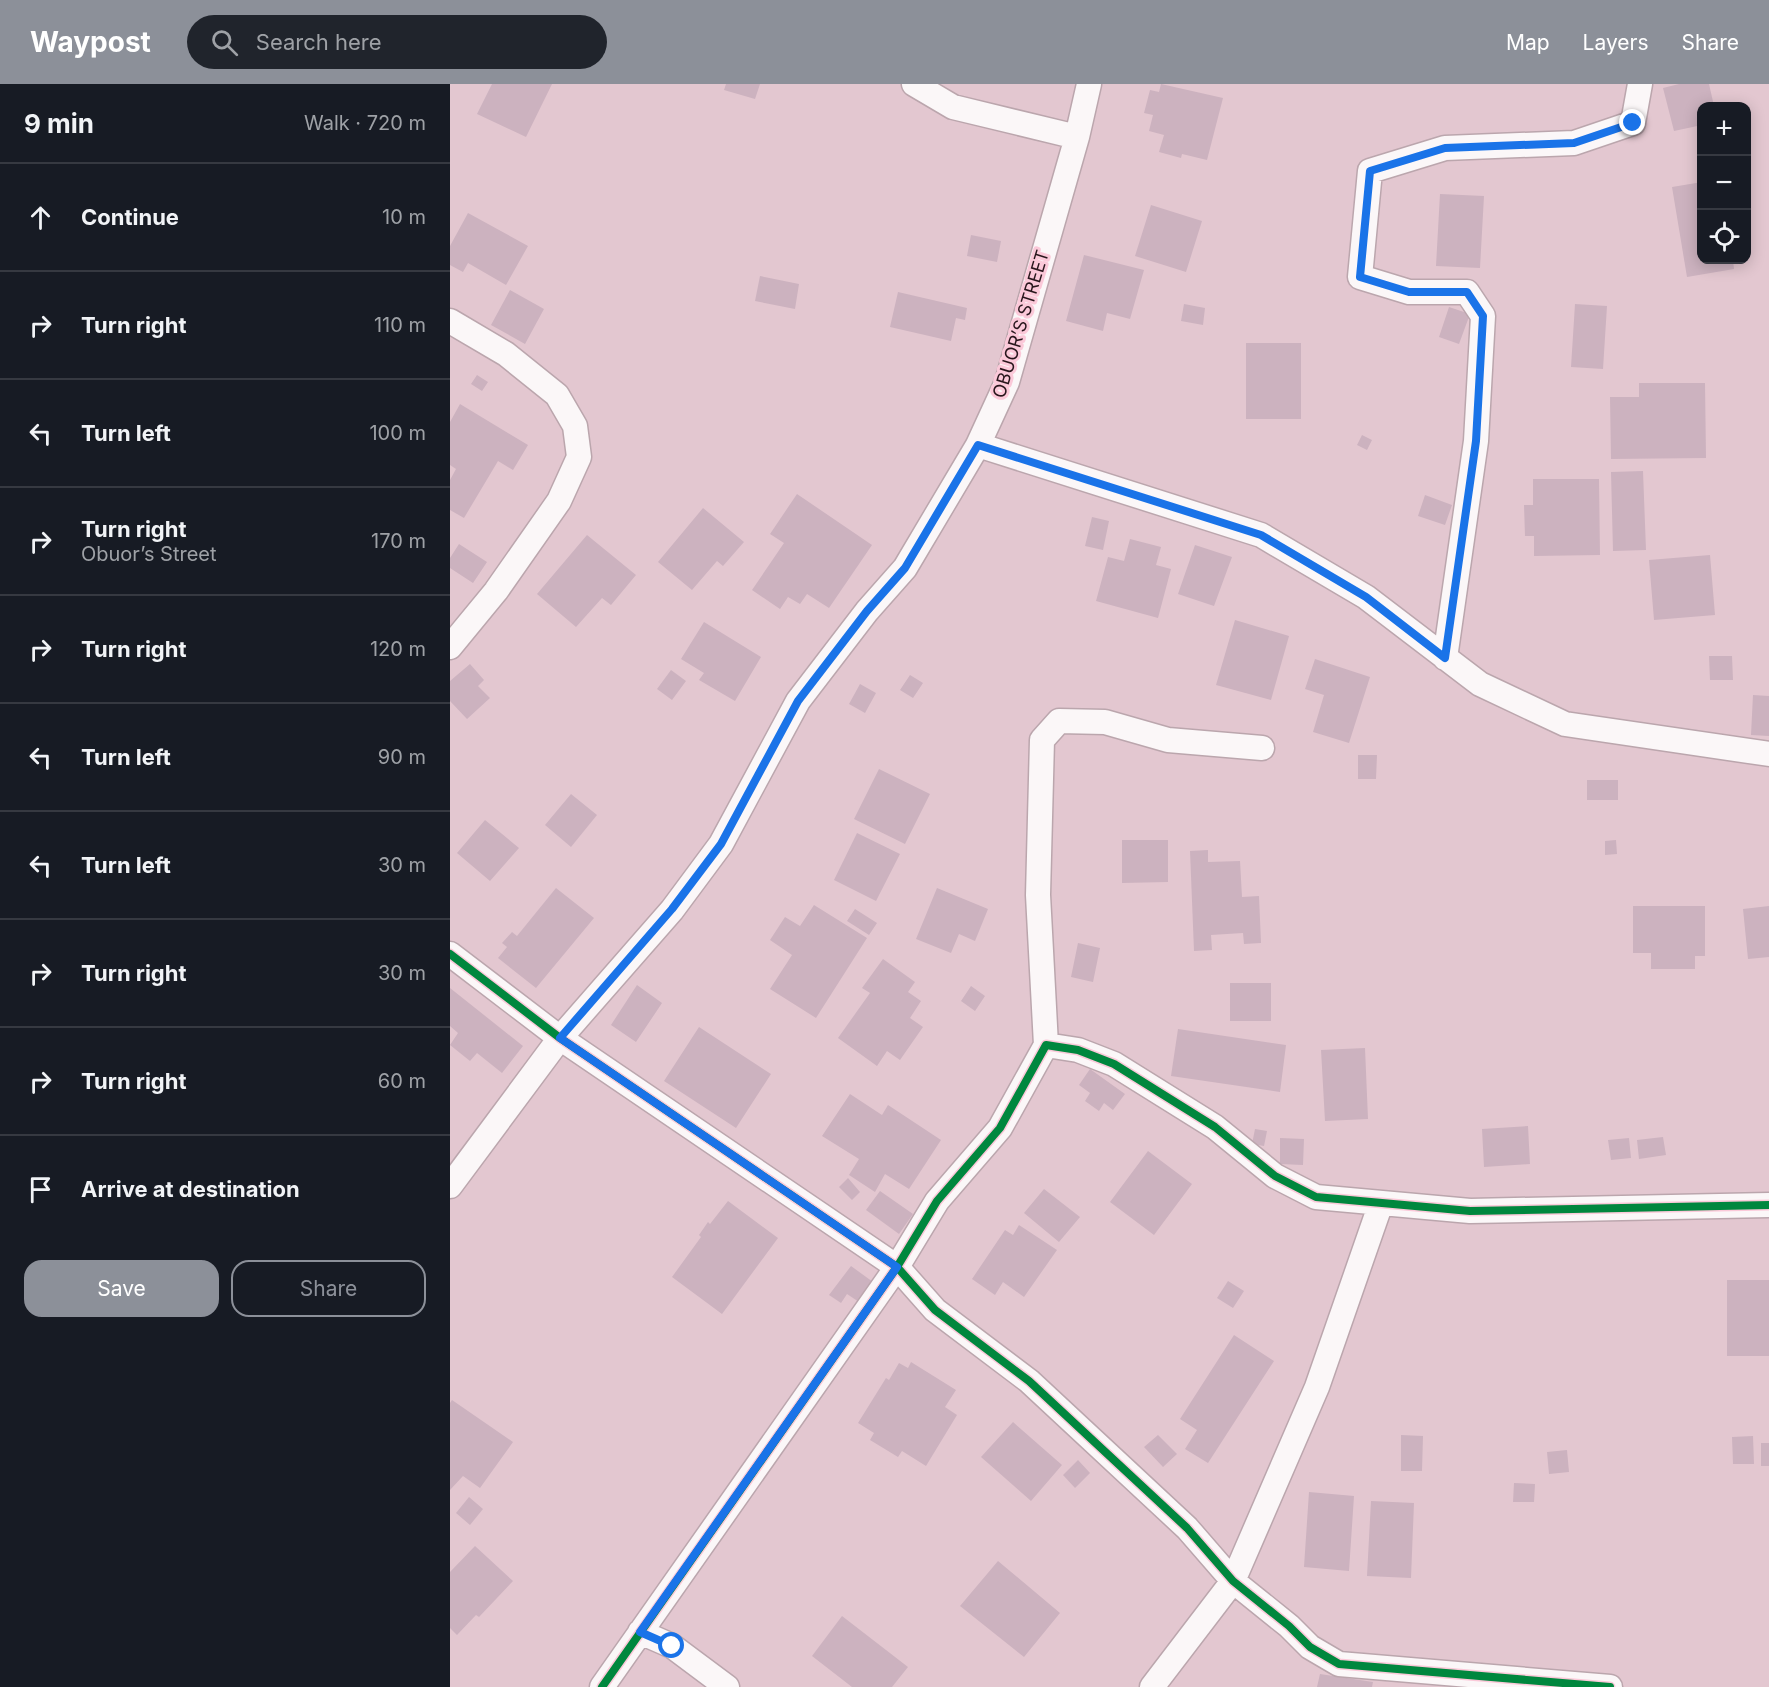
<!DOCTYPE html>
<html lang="en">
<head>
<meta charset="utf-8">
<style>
	:root { --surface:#171b24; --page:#20242c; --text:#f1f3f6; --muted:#9ea1a6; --line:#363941; --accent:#8c9099 }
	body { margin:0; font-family:Inter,sans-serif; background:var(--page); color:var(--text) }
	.controls { position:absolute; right:18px; top:18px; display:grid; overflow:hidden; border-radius:12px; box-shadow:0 3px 15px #0003 }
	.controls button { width:54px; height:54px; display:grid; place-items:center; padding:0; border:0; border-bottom:2px solid var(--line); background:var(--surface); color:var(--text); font:30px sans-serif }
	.stop { position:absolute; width:18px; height:18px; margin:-14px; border:4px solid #1a73e8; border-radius:50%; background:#fff }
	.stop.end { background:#1a73e8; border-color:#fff; box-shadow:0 2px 6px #0008 }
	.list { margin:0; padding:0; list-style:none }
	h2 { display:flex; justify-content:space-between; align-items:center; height:78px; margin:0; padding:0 24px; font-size:26px }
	h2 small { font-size:20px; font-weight:400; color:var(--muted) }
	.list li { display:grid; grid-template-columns:39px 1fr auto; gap:18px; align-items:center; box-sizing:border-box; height:108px; padding:0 24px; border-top:2px solid var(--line) }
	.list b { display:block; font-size:22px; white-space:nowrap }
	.list p { margin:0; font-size:20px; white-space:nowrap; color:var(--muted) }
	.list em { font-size:20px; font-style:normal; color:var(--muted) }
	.actions { display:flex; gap:12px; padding:18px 24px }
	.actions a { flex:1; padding:14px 0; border:2px solid var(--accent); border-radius:18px; text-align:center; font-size:21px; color:var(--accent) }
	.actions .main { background:var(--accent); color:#fff }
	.icon { flex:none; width:33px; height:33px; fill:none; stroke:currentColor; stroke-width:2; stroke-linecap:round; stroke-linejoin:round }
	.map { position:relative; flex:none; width:1319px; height:1603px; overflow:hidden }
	header { display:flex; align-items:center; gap:36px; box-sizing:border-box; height:84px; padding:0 30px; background:var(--accent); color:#fff }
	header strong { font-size:28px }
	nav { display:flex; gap:33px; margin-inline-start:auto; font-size:21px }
	.search { width:420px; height:54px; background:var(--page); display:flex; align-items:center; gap:15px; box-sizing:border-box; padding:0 21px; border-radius:33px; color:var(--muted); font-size:22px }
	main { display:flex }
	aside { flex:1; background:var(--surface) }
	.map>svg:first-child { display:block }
	.building { fill:#ccb2bf }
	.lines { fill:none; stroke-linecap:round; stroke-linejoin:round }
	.minor-casing { stroke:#bba6ad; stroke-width:27 }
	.minor { stroke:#fbf7f8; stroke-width:24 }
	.cycleway-casing { stroke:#fbc9d9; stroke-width:11 }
	.cycleway { stroke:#00873e; stroke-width:8 }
	.route { stroke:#1a73e8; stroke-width:8 }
	.labels { text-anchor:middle; stroke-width:6; stroke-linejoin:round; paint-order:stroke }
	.street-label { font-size:18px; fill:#28161c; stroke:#fbc9d9 }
</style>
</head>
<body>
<header>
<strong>Waypost</strong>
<div class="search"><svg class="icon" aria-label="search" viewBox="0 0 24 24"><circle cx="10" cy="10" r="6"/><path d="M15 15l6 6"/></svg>Search here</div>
<nav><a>Map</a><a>Layers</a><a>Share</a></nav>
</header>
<main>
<aside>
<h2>9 min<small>Walk · 720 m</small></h2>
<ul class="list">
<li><svg class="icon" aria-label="ahead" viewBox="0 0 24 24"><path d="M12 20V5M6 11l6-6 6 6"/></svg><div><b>Continue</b></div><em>10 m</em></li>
<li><svg class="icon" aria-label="right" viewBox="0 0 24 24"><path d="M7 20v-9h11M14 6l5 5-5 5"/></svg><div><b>Turn right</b></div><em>110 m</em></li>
<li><svg class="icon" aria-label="left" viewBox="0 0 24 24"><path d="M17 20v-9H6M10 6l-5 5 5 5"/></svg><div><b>Turn left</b></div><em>100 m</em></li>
<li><svg class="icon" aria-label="right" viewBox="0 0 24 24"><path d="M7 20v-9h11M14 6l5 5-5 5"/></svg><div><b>Turn right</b><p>Obuor’s Street</p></div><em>170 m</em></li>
<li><svg class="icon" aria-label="right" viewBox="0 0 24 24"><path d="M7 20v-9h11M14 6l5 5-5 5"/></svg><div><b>Turn right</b></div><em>120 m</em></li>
<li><svg class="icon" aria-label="left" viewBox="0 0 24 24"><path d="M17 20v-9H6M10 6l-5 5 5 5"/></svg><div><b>Turn left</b></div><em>90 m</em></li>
<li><svg class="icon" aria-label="left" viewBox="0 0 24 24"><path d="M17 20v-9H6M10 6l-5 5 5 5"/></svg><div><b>Turn left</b></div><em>30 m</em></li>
<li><svg class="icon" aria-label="right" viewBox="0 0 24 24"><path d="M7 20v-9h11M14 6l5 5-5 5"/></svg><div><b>Turn right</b></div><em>30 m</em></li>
<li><svg class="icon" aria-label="right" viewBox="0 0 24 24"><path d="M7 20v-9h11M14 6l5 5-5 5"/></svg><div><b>Turn right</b></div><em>60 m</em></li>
<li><svg class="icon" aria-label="arrive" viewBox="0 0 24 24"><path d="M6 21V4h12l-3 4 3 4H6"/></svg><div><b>Arrive at destination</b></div></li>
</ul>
<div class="actions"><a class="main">Save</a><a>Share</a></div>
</aside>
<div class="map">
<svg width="1319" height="1603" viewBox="0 0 1319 1603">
	<rect width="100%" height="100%" fill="#e3c7d0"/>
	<path class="building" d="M 42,0 L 102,0 L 76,53 L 27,30 Z
		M 276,0 L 310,0 L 305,15 L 274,6 Z
		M 711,0 L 773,14 L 757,76 L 732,70 L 731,74 L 709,68 L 714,51 L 699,47 L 703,31 L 694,29 L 700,6 L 709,8 Z
		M 1229,0 L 1259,0 L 1264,22 L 1252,22 L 1252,41 L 1224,47 L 1213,4 Z
		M 1252,98 L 1252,176 L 1283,176 L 1284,185 L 1237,193 L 1222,103 Z
		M 990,110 L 1034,112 L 1030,184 L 986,182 Z
		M 701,121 L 752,137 L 736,188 L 685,172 Z
		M 18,129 L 78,162 L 56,201 L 18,179 L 13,188 L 0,181 L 0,162 Z
		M 521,151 L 551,157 L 547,178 L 517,172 Z
		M 634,171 L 694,186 L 680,235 L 657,229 L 653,247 L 616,237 Z
		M 310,192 L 349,200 L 345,225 L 305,217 Z
		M 60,206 L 94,225 L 75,260 L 41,241 Z
		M 448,208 L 517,224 L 515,236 L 506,234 L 501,257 L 440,243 Z
		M 734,220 L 755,224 L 753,241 L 731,237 Z
		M 1125,220 L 1157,222 L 1153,285 L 1121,283 Z
		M 999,223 L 1020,230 L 1009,260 L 989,253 Z
		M 796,259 L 851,259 L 851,335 L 796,335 Z
		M 27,291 L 38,298 L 32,307 L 21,300 Z
		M 1189,299 L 1255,299 L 1256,374 L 1161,375 L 1160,313 L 1189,313 Z
		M 10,320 L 78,361 L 63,386 L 48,377 L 14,434 L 0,426 L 0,396 L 6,385 L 0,381 L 0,338 Z
		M 912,351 L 922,356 L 917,366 L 907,361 Z
		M 1193,387 L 1196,466 L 1163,467 L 1161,388 Z
		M 1083,395 L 1149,395 L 1150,471 L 1084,472 L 1084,452 L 1075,452 L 1074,421 L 1083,421 Z
		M 347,410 L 422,461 L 379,524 L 357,510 L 350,520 L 338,513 L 330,525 L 302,506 L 334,459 L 320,450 Z
		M 975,411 L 1002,421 L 995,441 L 968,432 Z
		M 253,424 L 294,458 L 273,482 L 267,477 L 242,506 L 208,478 Z
		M 642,433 L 659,437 L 653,466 L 635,462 Z
		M 137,451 L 186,491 L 161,521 L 152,514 L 126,543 L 87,510 Z
		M 680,455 L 711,463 L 706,481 L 721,485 L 708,534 L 646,517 L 658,473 L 674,477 Z
		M 9,460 L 37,478 L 23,499 L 0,484 L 0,474 Z
		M 745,461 L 782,473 L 764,522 L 728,510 Z
		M 1260,471 L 1265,531 L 1204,536 L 1199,476 Z
		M 785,536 L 839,552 L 821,616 L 766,601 Z
		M 254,538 L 311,573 L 285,617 L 249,596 L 254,589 L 231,575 Z
		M 1259,572 L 1282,572 L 1283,596 L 1260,596 Z
		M 865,575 L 920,593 L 899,659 L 863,648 L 874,611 L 855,605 Z
		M 20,580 L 34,596 L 28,602 L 40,614 L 17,635 L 0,617 L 0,597 Z
		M 221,586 L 236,597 L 222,616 L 207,605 Z
		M 460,591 L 473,599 L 463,614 L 450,606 Z
		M 410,600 L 426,609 L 415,629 L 399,620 Z
		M 1303,611 L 1319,612 L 1319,652 L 1301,651 Z
		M 908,671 L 927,671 L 926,695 L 908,695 Z
		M 429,685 L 480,710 L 455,760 L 404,735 Z
		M 1137,696 L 1168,696 L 1168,716 L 1137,716 Z
		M 121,710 L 147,731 L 121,763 L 95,741 Z
		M 35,736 L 69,764 L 40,797 L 7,769 Z
		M 407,749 L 450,770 L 426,817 L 384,796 Z
		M 672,756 L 718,756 L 718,798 L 672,799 Z
		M 1166,756 L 1167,770 L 1155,771 L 1155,757 Z
		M 758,766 L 758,778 L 790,777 L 792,813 L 809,812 L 811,859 L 794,860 L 793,849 L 761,851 L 762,866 L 744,867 L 740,767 Z
		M 106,804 L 144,834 L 86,904 L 48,874 L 57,863 L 52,859 L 62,848 L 67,852 Z
		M 487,804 L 538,825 L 525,857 L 509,850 L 501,869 L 466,855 Z
		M 364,821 L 417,854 L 366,934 L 320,905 L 342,871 L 320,856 L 335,833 L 350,842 Z
		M 1183,822 L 1255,822 L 1255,872 L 1245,872 L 1245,885 L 1201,885 L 1201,869 L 1183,869 Z
		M 1319,822 L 1319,873 L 1298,875 L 1293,825 Z
		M 405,825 L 427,839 L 419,851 L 397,837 Z
		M 628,859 L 650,864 L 643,898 L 621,893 Z
		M 433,875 L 465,898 L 458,908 L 471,917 L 460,934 L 473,943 L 450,976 L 437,967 L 427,982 L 388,954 L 420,909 L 412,904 Z
		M 780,899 L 821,899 L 821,937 L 780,937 Z
		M 187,901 L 212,919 L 186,958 L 161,941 Z
		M 521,902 L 535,912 L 525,927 L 511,917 Z
		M 0,904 L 73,962 L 52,989 L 27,969 L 20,977 L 0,961 L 8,949 L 0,942 Z
		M 249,943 L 321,990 L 286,1044 L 214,997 Z
		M 728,945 L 836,961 L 830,1008 L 721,992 Z
		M 915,964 L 918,1035 L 875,1037 L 871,966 Z
		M 640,985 L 675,1010 L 663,1026 L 654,1019 L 649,1027 L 635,1017 L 640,1009 L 629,1001 Z
		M 400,1010 L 432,1031 L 438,1021 L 491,1056 L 459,1105 L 435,1090 L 425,1108 L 399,1091 L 409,1075 L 372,1052 Z
		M 1078,1042 L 1080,1080 L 1034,1083 L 1032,1045 Z
		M 805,1045 L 817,1047 L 814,1062 L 802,1060 Z
		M 1213,1053 L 1216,1071 L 1189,1075 L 1187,1056 Z
		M 830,1054 L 854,1055 L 853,1081 L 830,1080 Z
		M 1179,1054 L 1181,1074 L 1161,1076 L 1158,1056 Z
		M 698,1067 L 742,1100 L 704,1151 L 660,1118 Z
		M 398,1094 L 410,1108 L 402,1116 L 389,1103 Z
		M 594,1105 L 630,1133 L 609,1158 L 574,1129 Z
		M 430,1107 L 463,1130 L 449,1150 L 416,1126 Z
		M 278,1117 L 328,1154 L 272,1230 L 222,1193 L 251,1153 L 249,1151 L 258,1138 L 260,1140 Z
		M 569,1141 L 607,1166 L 574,1213 L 553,1198 L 545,1211 L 522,1195 L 555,1146 L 563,1151 Z
		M 401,1182 L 423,1198 L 409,1218 L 397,1210 L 391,1219 L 379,1211 Z
		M 1277,1196 L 1319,1196 L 1319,1272 L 1277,1272 Z
		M 778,1197 L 794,1207 L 783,1224 L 767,1214 Z
		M 784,1251 L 824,1277 L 758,1379 L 735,1365 L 747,1346 L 730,1335 Z
		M 461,1278 L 506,1306 L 495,1323 L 507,1331 L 476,1382 L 452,1367 L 448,1373 L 420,1356 L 424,1349 L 408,1339 L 436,1294 L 439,1296 L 449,1279 L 458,1284 Z
		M 2,1316 L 63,1358 L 30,1404 L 13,1392 L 0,1406 L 0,1319 Z
		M 563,1338 L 612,1381 L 581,1417 L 531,1373 Z
		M 708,1351 L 727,1370 L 713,1383 L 694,1363 Z
		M 951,1351 L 973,1352 L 972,1387 L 951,1387 Z
		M 1303,1352 L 1304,1380 L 1283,1380 L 1282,1353 Z
		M 1311,1359 L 1319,1359 L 1319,1382 L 1311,1382 Z
		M 1117,1366 L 1119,1388 L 1099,1390 L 1097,1368 Z
		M 628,1376 L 640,1389 L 625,1404 L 613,1391 Z
		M 1064,1399 L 1085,1400 L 1084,1418 L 1063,1418 Z
		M 859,1408 L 904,1412 L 899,1487 L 854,1483 Z
		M 19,1413 L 33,1425 L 20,1441 L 6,1429 Z
		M 921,1417 L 964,1419 L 961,1494 L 917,1492 Z
		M 25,1462 L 63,1497 L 29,1533 L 26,1531 L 7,1551 L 0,1544 L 0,1488 Z
		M 548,1477 L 610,1529 L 574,1573 L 510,1522 Z
		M 392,1532 L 458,1583 L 442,1603 L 402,1603 L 362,1572 Z
		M 870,1590 L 923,1598 L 922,1603 L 867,1603 Z"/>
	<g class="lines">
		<defs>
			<path id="minor" d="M 464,0 L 503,23 L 627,53
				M 0,237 L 56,270 L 107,311 L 125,342 L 129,373 L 109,417 L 46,507 L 0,563
				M 528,361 L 811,451 L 916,513 L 1030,600 L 1115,640 L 1319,670
				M 995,574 L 1026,357 L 1033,232 L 1017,208 L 959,208 L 910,193 L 920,87 L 995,64 L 1124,59 L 1183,39 L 1190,0
				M 0,870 L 110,954 L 447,1183 L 485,1226 L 579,1297 L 737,1444 L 783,1497 L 839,1542 L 860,1563 L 889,1580 L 1160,1603
				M 596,961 L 588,811 L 592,656 L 609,637 L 655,638 L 718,656 L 812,664
				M 0,1102 L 110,954 L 222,826 L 271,760 L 348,617 L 417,527 L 455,484 L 528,361 L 557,298 L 627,53 L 639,0
				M 190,1548 L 222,1562 L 277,1603
				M 152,1603 L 447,1183 L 487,1117 L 550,1044 L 596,961 L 628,966 L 664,980 L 765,1043 L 825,1092 L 866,1113 L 1020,1127 L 1319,1121
				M 702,1603 L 783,1497 L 867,1303 L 931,1119"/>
		</defs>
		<use href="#minor" class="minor-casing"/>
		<use href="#minor" class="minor"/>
		<defs>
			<path id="cycleway" d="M 0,870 L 110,954 L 447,1183 L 485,1226 L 579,1297 L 737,1444 L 783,1497 L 839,1542 L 860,1563 L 889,1580 L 1160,1603
				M 152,1603 L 447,1183 L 487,1117 L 550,1044 L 596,961 L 628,966 L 664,980 L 765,1043 L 825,1092 L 866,1113 L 1020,1127 L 1319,1121"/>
		</defs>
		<use href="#cycleway" class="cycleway-casing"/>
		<use href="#cycleway" class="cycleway"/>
	</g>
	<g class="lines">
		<path class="route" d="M 222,1562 L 190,1548 L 447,1183 L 110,954 L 222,825 L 271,760 L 348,617 L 417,527 L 455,484 L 528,361 L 811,451 L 916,513 L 995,574 L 1026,357 L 1033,232 L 1017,208 L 959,208 L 910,193 L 920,87 L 995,64 L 1124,59 L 1183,39"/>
	</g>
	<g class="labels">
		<g class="street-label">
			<text transform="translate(571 240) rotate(-73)" y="6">OBUOR’S STREET</text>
		</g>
	</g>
</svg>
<div class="controls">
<button>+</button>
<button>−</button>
<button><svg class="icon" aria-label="locate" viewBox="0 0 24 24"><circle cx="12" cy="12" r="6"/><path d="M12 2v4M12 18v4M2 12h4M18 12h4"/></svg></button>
</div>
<div class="stop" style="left:222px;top:1562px"></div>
<div class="stop end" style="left:1183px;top:39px"></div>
</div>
</main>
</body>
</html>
